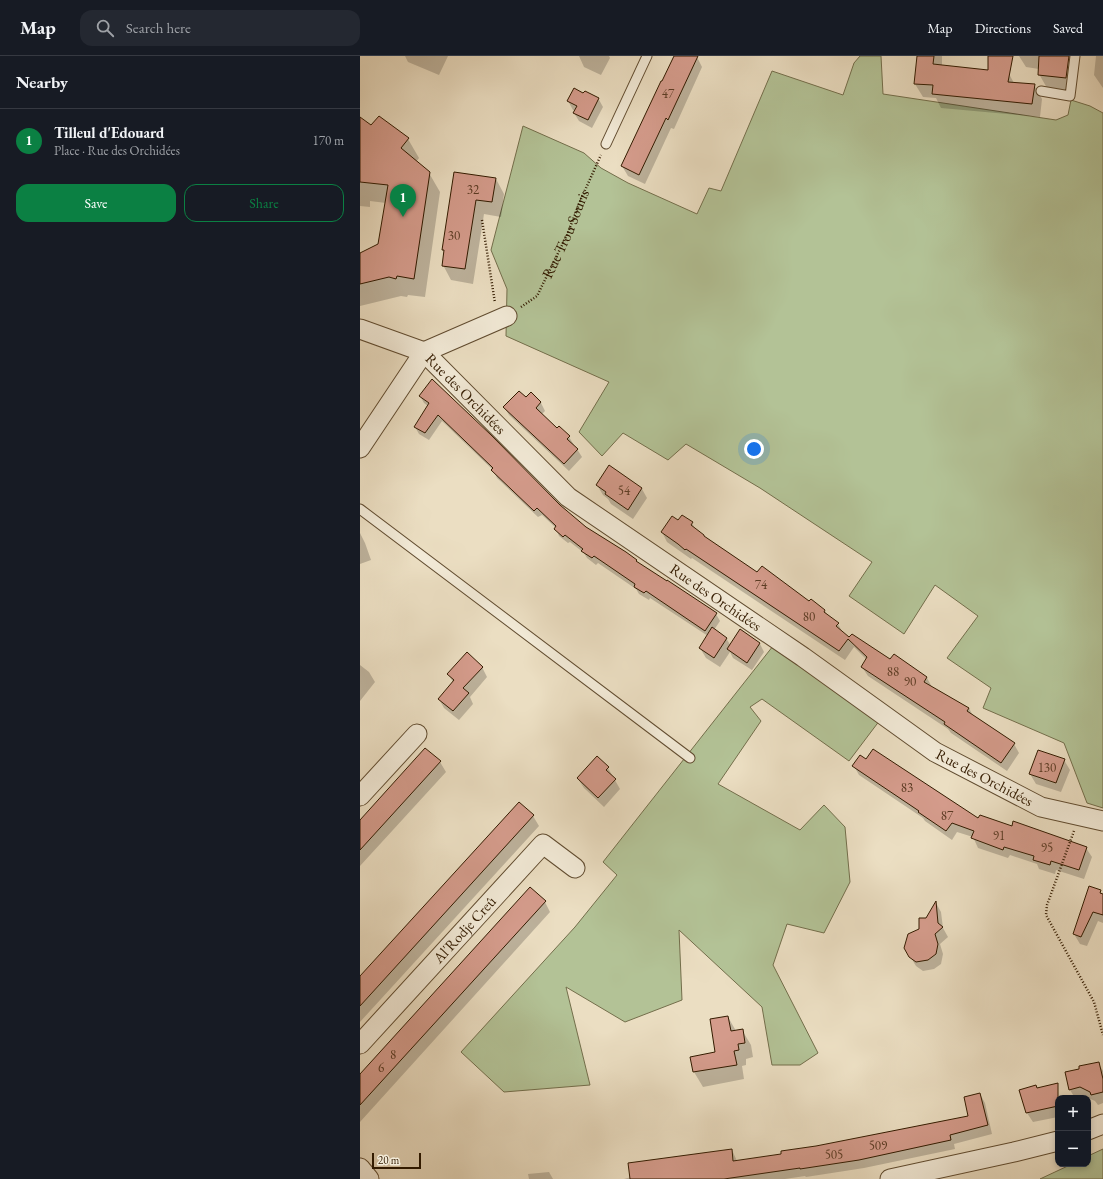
<!DOCTYPE html>
<html lang="en">
<head>
<meta charset="utf-8">
<style>
	:root { --surface:#171b24; --page:#242831; --text:#f1f3f6; --muted:#9ea1a6; --line:#363941; --accent:#0b8043 }
	body { margin:0; font-family:"EB Garamond",serif; background:var(--page); color:var(--text) }
	.controls { position:absolute; right:12px; bottom:12px; display:grid; overflow:hidden; border-radius:8px; box-shadow:0 2px 6px #0003 }
	.controls button { width:36px; height:36px; display:grid; place-items:center; padding:0; border:0; border-bottom:1px solid var(--line); background:var(--surface); color:var(--text); font:20px sans-serif }
	.scale { position:absolute; left:12px; bottom:10px; width:49px; box-sizing:border-box; padding-left:4px; border:2px solid #331b00; border-top:0; font-size:11px; line-height:14px; white-space:nowrap; color:#331b00; -webkit-text-stroke:3px #f2ead7; paint-order:stroke }
	.you { position:absolute; left:394px; top:393px; width:14px; height:14px; margin:-10px; border:3px solid #fff; border-radius:50%; background:#1a73e8; box-shadow:0 0 0 6px #1a73e833 }
	.badge { display:grid; place-items:center; width:26px; height:26px; border-radius:50%; background:var(--accent); color:#fff; font-size:13px; font-weight:700 }
	.pin { position:absolute; translate:-50% -33px; filter:drop-shadow(0 1px 2px #0008) }
	.pin::after { content:''; position:absolute; top:21px; width:14px; height:12px; background:inherit; clip-path:polygon(0 0,100% 0,50% 100%) }
	.list { margin:0; padding:0; list-style:none }
	h2 { display:flex; justify-content:space-between; align-items:center; height:52px; margin:0; padding:0 16px; font-size:17px }
	h2 small { font-size:13px; font-weight:400; color:var(--muted) }
	.list li { display:grid; grid-template-columns:26px 1fr auto; gap:12px; align-items:center; box-sizing:border-box; height:64px; padding:0 16px; border-top:1px solid var(--line) }
	.list b { display:block; font-size:15px; white-space:nowrap }
	.list p { margin:0; font-size:13px; white-space:nowrap; color:var(--muted) }
	.list em { font-size:13px; font-style:normal; color:var(--muted) }
	.actions { display:flex; gap:8px; padding:12px 16px }
	.actions a { flex:1; padding:9px 0; border:1px solid var(--accent); border-radius:12px; text-align:center; font-size:14px; color:var(--accent) }
	.actions .main { background:var(--accent); color:#fff }
	.icon { flex:none; width:22px; height:22px; fill:none; stroke:currentColor; stroke-width:2; stroke-linecap:round; stroke-linejoin:round }
	.map { position:relative; flex:none; width:743px; height:1123px; overflow:hidden }
	header { display:flex; align-items:center; gap:24px; box-sizing:border-box; height:56px; padding:0 20px; background:var(--surface); border-bottom:1px solid var(--line) }
	header strong { font-size:19px }
	nav { display:flex; gap:22px; margin-inline-start:auto; font-size:14px }
	.search { width:280px; height:36px; background:var(--page); display:flex; align-items:center; gap:10px; box-sizing:border-box; padding:0 14px; border-radius:12px; color:var(--muted); font-size:15px }
	main { display:flex }
	aside { flex:1; background:var(--surface) }
	.map>svg:first-child { display:block }
	.green { fill:#b3c296; stroke:#736e4b }
	.shadow { fill:#0003 }
	.building { fill:#d49b8b; stroke:#331b00 }
	.lines { fill:none; stroke-linecap:round; stroke-linejoin:round }
	.service-casing { stroke:#614c30; stroke-width:11 }
	.minor-casing { stroke:#614c30; stroke-width:21 }
	.path { stroke:#331b00; stroke-width:2.5; stroke-dasharray:1 2; stroke-linecap:butt }
	.service { stroke:#f2ead7; stroke-width:9 }
	.minor { stroke:#f2ead7; stroke-width:19 }
	.labels { text-anchor:middle; stroke-width:3; stroke-linejoin:round; paint-order:stroke }
	.number-label { font-size:13px; fill:#5b3b23 }
	.street-label { font-size:15px; fill:#331b00; stroke:#f2ead7 }
</style>
</head>
<body>
<header>
<strong>Map</strong>
<div class="search"><svg class="icon" aria-label="search" viewBox="0 0 24 24"><circle cx="10" cy="10" r="6"/><path d="M15 15l6 6"/></svg>Search here</div>
<nav><a>Map</a><a>Directions</a><a>Saved</a></nav>
</header>
<main>
<aside>
<h2>Nearby<small></small></h2>
<ul class="list">
<li><span class="badge">1</span><div><b>Tilleul d'Edouard</b><p>Place · Rue des Orchidées</p></div><em>170 m</em></li>
</ul>
<div class="actions"><a class="main">Save</a><a>Share</a></div>
</aside>
<div class="map">
<svg width="743" height="1123" viewBox="0 0 743 1123">
	<rect width="100%" height="100%" fill="#ebdec2"/>
	<filter id="stains"><feTurbulence type="fractalNoise" baseFrequency=".005" numOctaves="4"/><feColorMatrix values="0 0 0 0 .2 0 0 0 0 .09 0 0 0 0 .02 0 0 0 .5 -.17"/></filter>
	<radialGradient id="worn" r=".72"><stop offset=".6" stop-color="#630" stop-opacity="0"/><stop offset="1" stop-color="#630" stop-opacity=".3"/></radialGradient>
	<path class="green" d="M 500,0 L 521,0 L 523,38 L 696,64 L 708,59 L 711,44 L 730,50 L 743,57 L 743,752 L 727,747 L 704,687 L 623,652 L 631,632 L 587,602 L 618,560 L 575,529 L 544,578 L 489,540 L 512,506 L 400,432 L 326,388 L 308,404 L 263,377 L 242,400 L 219,376 L 249,326 L 146,280 L 147,233 L 131,194 L 163,70 L 224,97 L 241,112 L 268,127 L 337,158 L 349,132 L 361,135 L 412,15 L 483,39 L 494,7 Z
		M 413,590 L 520,664 L 489,705 L 402,643 L 390,651 L 401,665 L 358,728 L 440,774 L 464,749 L 485,771 L 490,826 L 464,877 L 427,868 L 413,909 L 458,997 L 440,1009 L 412,1009 L 402,951 L 319,874 L 322,944 L 265,966 L 206,931 L 230,1029 L 144,1036 L 101,996 L 215,871 L 257,819 L 243,806 Z
		M 743,1093 L 743,1123 L 680,1123 L 712,1108 L 728,1108 L 728,1100 Z"/>
	<path class="shadow" d="M 45,0 L 88,0 L 79,19 L 48,6 Z
		M 219,0 L 249,0 L 250,2 L 241,19 L 224,11 Z
		M 315,0 L 334,0 L 337,1 L 342,11 L 314,73 L 311,72 L 285,128 L 268,120 L 262,110 Z
		M 558,0 L 582,0 L 582,10 L 649,18 L 654,27 L 674,29 L 682,43 L 680,61 L 581,52 L 576,42 L 563,41 L 555,28 Z
		M 659,0 L 718,0 L 713,35 L 687,32 L 679,18 L 679,13 L 666,11 Z
		M 736,0 L 743,0 L 743,32 L 734,19 Z
		M 224,38 L 238,42 L 243,51 L 232,72 L 219,65 L 214,57 L 216,55 L 213,54 L 208,45 Z
		M 0,62 L 11,70 L 48,83 L 59,102 L 56,106 L 69,117 L 80,136 L 65,241 L 48,239 L 47,241 L 41,240 L 0,250 L 0,198 L 19,188 L 26,147 L 10,145 L 10,151 L 0,150 Z
		M 95,117 L 136,123 L 144,138 L 141,161 L 124,158 L 113,228 L 91,224 L 83,209 L 85,196 L 83,194 Z
		M 171,338 L 181,347 L 185,355 L 182,358 L 197,374 L 209,381 L 214,389 L 213,390 L 217,393 L 222,401 L 209,415 L 149,359 L 144,351 L 166,343 Z
		M 60,340 L 200,449 L 225,472 L 356,558 L 360,565 L 354,574 L 366,582 L 371,590 L 380,575 L 400,588 L 404,596 L 392,614 L 373,602 L 370,596 L 360,611 L 346,602 L 340,592 L 348,580 L 290,542 L 289,544 L 279,538 L 276,533 L 238,507 L 236,509 L 227,502 L 224,497 L 210,486 L 208,487 L 199,480 L 196,472 L 182,459 L 178,461 L 137,422 L 133,414 L 82,365 L 69,384 L 59,378 L 55,371 L 68,350 L 64,347 Z
		M 237,429 L 282,433 L 287,442 L 273,463 L 251,448 L 248,443 L 243,439 Z
		M 318,465 L 332,467 L 336,475 L 397,517 L 465,555 L 468,560 L 478,568 L 483,577 L 490,583 L 531,604 L 534,600 L 567,622 L 572,631 L 609,652 L 613,660 L 654,688 L 659,697 L 647,715 L 591,677 L 588,673 L 508,620 L 502,611 L 507,604 L 494,591 L 485,604 L 332,502 L 331,503 L 307,486 L 302,476 Z
		M 0,477 L 5,487 L 11,504 L 0,508 Z
		M 0,609 L 9,616 L 15,626 L 0,645 Z
		M 122,611 L 127,621 L 110,641 L 113,648 L 99,664 L 84,652 L 79,643 L 93,626 L 88,618 Z
		M 704,704 L 710,714 L 701,736 L 676,728 L 670,718 Z
		M 80,706 L 86,716 L 0,810 L 0,765 Z
		M 494,710 L 619,764 L 652,771 L 726,792 L 732,801 L 724,823 L 696,814 L 695,818 L 679,813 L 677,808 L 650,799 L 648,802 L 618,792 L 613,781 L 597,776 L 592,784 L 565,765 L 563,762 L 499,719 Z
		M 248,712 L 260,733 L 244,751 L 224,732 L 218,723 Z
		M 159,747 L 173,760 L 179,770 L 0,966 L 0,921 Z
		M 740,835 L 743,840 L 743,867 L 738,865 L 727,890 L 720,888 L 714,878 Z
		M 185,846 L 190,856 L 0,1066 L 0,1020 Z
		M 576,847 L 581,856 L 583,872 L 588,881 L 580,888 L 583,898 L 581,908 L 574,913 L 563,915 L 556,910 L 545,892 L 560,873 Z
		M 368,961 L 376,975 L 382,974 L 391,989 L 393,1001 L 386,1003 L 386,1009 L 382,1010 L 384,1023 L 343,1031 L 334,1016 L 331,1002 L 356,997 Z
		M 738,1007 L 743,1015 L 743,1047 L 738,1049 L 735,1045 L 726,1041 L 715,1042 L 710,1034 L 720,1014 Z
		M 693,1029 L 699,1042 L 698,1042 L 698,1061 L 673,1066 L 667,1057 L 677,1033 Z
		M 620,1038 L 625,1047 L 632,1078 L 594,1088 L 595,1093 L 504,1112 L 446,1121 L 445,1120 L 425,1123 L 264,1123 L 372,1094 L 377,1105 L 423,1099 L 610,1061 Z
		M 189,1116 L 193,1123 L 195,1123 L 169,1123 L 168,1118 Z"/>
	<path class="building" d="M 314,0 L 338,0 L 308,64 L 306,62 L 279,119 L 261,110 L 301,25 L 302,25 Z
		M 557,0 L 574,0 L 573,8 L 628,14 L 628,0 L 653,0 L 648,26 L 675,28 L 672,48 L 572,38 L 573,29 L 554,28 Z
		M 679,0 L 709,0 L 706,22 L 678,19 Z
		M 214,32 L 223,37 L 225,35 L 239,42 L 228,64 L 213,57 L 217,50 L 207,45 Z
		M 19,60 L 49,82 L 41,92 L 70,116 L 54,223 L 37,220 L 36,223 L 29,221 L 0,228 L 0,197 L 18,188 L 28,129 L 0,126 L 0,61 L 11,69 Z
		M 94,116 L 136,122 L 132,146 L 116,144 L 105,213 L 82,210 L 84,194 L 82,194 Z
		M 72,323 L 131,379 L 200,449 L 226,471 L 266,496 L 277,504 L 276,505 L 307,525 L 307,524 L 357,557 L 345,575 L 286,535 L 284,537 L 274,531 L 275,528 L 234,500 L 232,502 L 221,495 L 223,493 L 205,479 L 203,481 L 194,473 L 196,470 L 177,452 L 174,455 L 131,414 L 133,412 L 78,359 L 65,377 L 54,371 L 69,347 L 59,340 Z
		M 159,335 L 166,341 L 171,336 L 181,346 L 176,352 L 197,372 L 199,370 L 210,380 L 207,383 L 218,393 L 204,408 L 143,351 Z
		M 249,409 L 282,432 L 268,454 L 245,438 L 246,436 L 236,429 Z
		M 322,459 L 333,466 L 331,469 L 344,479 L 344,480 L 397,516 L 402,510 L 449,545 L 451,543 L 465,554 L 464,556 L 479,567 L 476,570 L 489,581 L 492,578 L 530,603 L 534,598 L 567,621 L 564,626 L 609,652 L 607,655 L 655,687 L 641,707 L 584,668 L 585,666 L 501,611 L 507,601 L 488,583 L 479,595 L 326,493 L 325,494 L 318,488 L 301,476 L 312,460 L 318,464 Z
		M 352,571 L 367,582 L 354,602 L 339,592 Z
		M 380,573 L 400,587 L 387,607 L 367,593 Z
		M 107,596 L 123,611 L 103,632 L 109,637 L 93,655 L 78,643 L 94,624 L 87,618 Z
		M 65,692 L 81,705 L 0,794 L 0,764 Z
		M 513,693 L 618,762 L 620,759 L 652,770 L 653,765 L 727,791 L 719,814 L 691,805 L 690,809 L 673,804 L 674,800 L 644,791 L 643,794 L 611,782 L 614,775 L 592,767 L 586,775 L 558,756 L 559,755 L 492,710 L 500,699 L 506,703 Z
		M 678,694 L 705,703 L 696,727 L 669,718 Z
		M 237,700 L 249,711 L 246,714 L 256,723 L 238,742 L 217,722 Z
		M 159,746 L 174,759 L 0,950 L 0,920 Z
		M 729,830 L 741,834 L 740,837 L 743,838 L 743,859 L 733,856 L 721,881 L 713,878 Z
		M 170,831 L 186,845 L 0,1049 L 0,1018 Z
		M 576,845 L 578,867 L 583,871 L 575,878 L 578,888 L 576,898 L 568,904 L 556,906 L 549,901 L 544,892 L 548,878 L 559,873 L 559,862 L 566,862 Z
		M 368,960 L 371,975 L 383,973 L 385,987 L 378,988 L 379,994 L 374,995 L 377,1009 L 333,1016 L 330,1001 L 355,996 L 350,963 Z
		M 739,1006 L 743,1023 L 743,1036 L 731,1039 L 730,1036 L 720,1031 L 709,1034 L 705,1016 L 719,1013 L 719,1010 Z
		M 698,1027 L 698,1050 L 666,1057 L 659,1034 L 676,1029 L 677,1032 Z
		M 620,1037 L 628,1069 L 590,1079 L 591,1084 L 499,1104 L 440,1113 L 440,1112 L 364,1123 L 270,1123 L 268,1107 L 372,1093 L 373,1105 L 421,1098 L 421,1095 L 456,1090 L 608,1060 L 604,1041 Z"/>
	<g class="lines">
		<defs>
			<path id="service" d="M 681,35 L 710,40 L 715,0
				M 246,88 L 287,0
				M 0,453 L 330,702"/>
			<g id="minor">
				<path id="s2" d="M 0,273 L 64,296 L 208,441 L 443,601 L 575,696 L 681,751 L 743,765"/>
				<path d="M 0,392 L 64,296 L 147,260"/>
				<path d="M 0,740 L 57,678"/>
				<path id="s3" d="M 0,988 L 183,788 L 215,812"/>
				<path d="M 728,1074 L 743,1068"/>
				<path d="M 0,1112 L 9,1123"/>
				<path d="M 530,1123 L 654,1096 L 698,1085"/>
			</g>
		</defs>
		<use href="#service" class="service-casing"/>
		<use href="#minor" class="minor-casing"/>
		<g class="path">
			<path d="M 122,164 L 135,247"/>
			<path id="s1" d="M 161,251 L 177,240 L 207,179 L 221,143 L 241,99"/>
			<path d="M 714,775 L 687,849 L 686,859 L 734,946 L 743,979"/>
		</g>
		<use href="#service" class="service"/>
		<use href="#minor" class="minor"/>
	</g>
	<g class="labels">
		<g class="number-label">
			<text x="308" y="42">47</text>
			<text x="113" y="138">32</text>
			<text x="94" y="184">30</text>
			<text x="264" y="439">54</text>
			<text x="401" y="533">74</text>
			<text x="449" y="565">80</text>
			<text x="533" y="620">88</text>
			<text x="550" y="630">90</text>
			<text x="687" y="716">130</text>
			<text x="547" y="736">83</text>
			<text x="587" y="764">87</text>
			<text x="639" y="784">91</text>
			<text x="687" y="796">95</text>
			<text x="33" y="1003">8</text>
			<text x="21" y="1016">6</text>
			<text x="518" y="1094">509</text>
			<text x="474" y="1103">505</text>
		</g>
		<g class="street-label">
			<text dy="5" stroke="none"><textPath href="#s1" startOffset="88">Rue Trou Souris</textPath></text>
			<text dy="5" stroke="none"><textPath href="#s2" startOffset="127">Rue des Orchidées</textPath></text>
			<text dy="5" stroke="none"><textPath href="#s2" startOffset="451">Rue des Orchidées</textPath></text>
			<text dy="5" stroke="none"><textPath href="#s2" startOffset="775">Rue des Orchidées</textPath></text>
			<text dy="5" stroke="none"><textPath href="#s3" startOffset="155">Al'Rodje Creû</textPath></text>
		</g>
	</g>
	<rect width="100%" height="100%" filter="url(#stains)"/>
	<rect width="100%" height="100%" fill="url(#worn)"/>
</svg>
<div class="controls">
<button>+</button>
<button>−</button>
</div>
<div class="scale">20 m</div>
<div class="you"></div>
<div class="pin badge" style="left:43px;top:161px">1</div>
</div>
</main>
</body>
</html>
